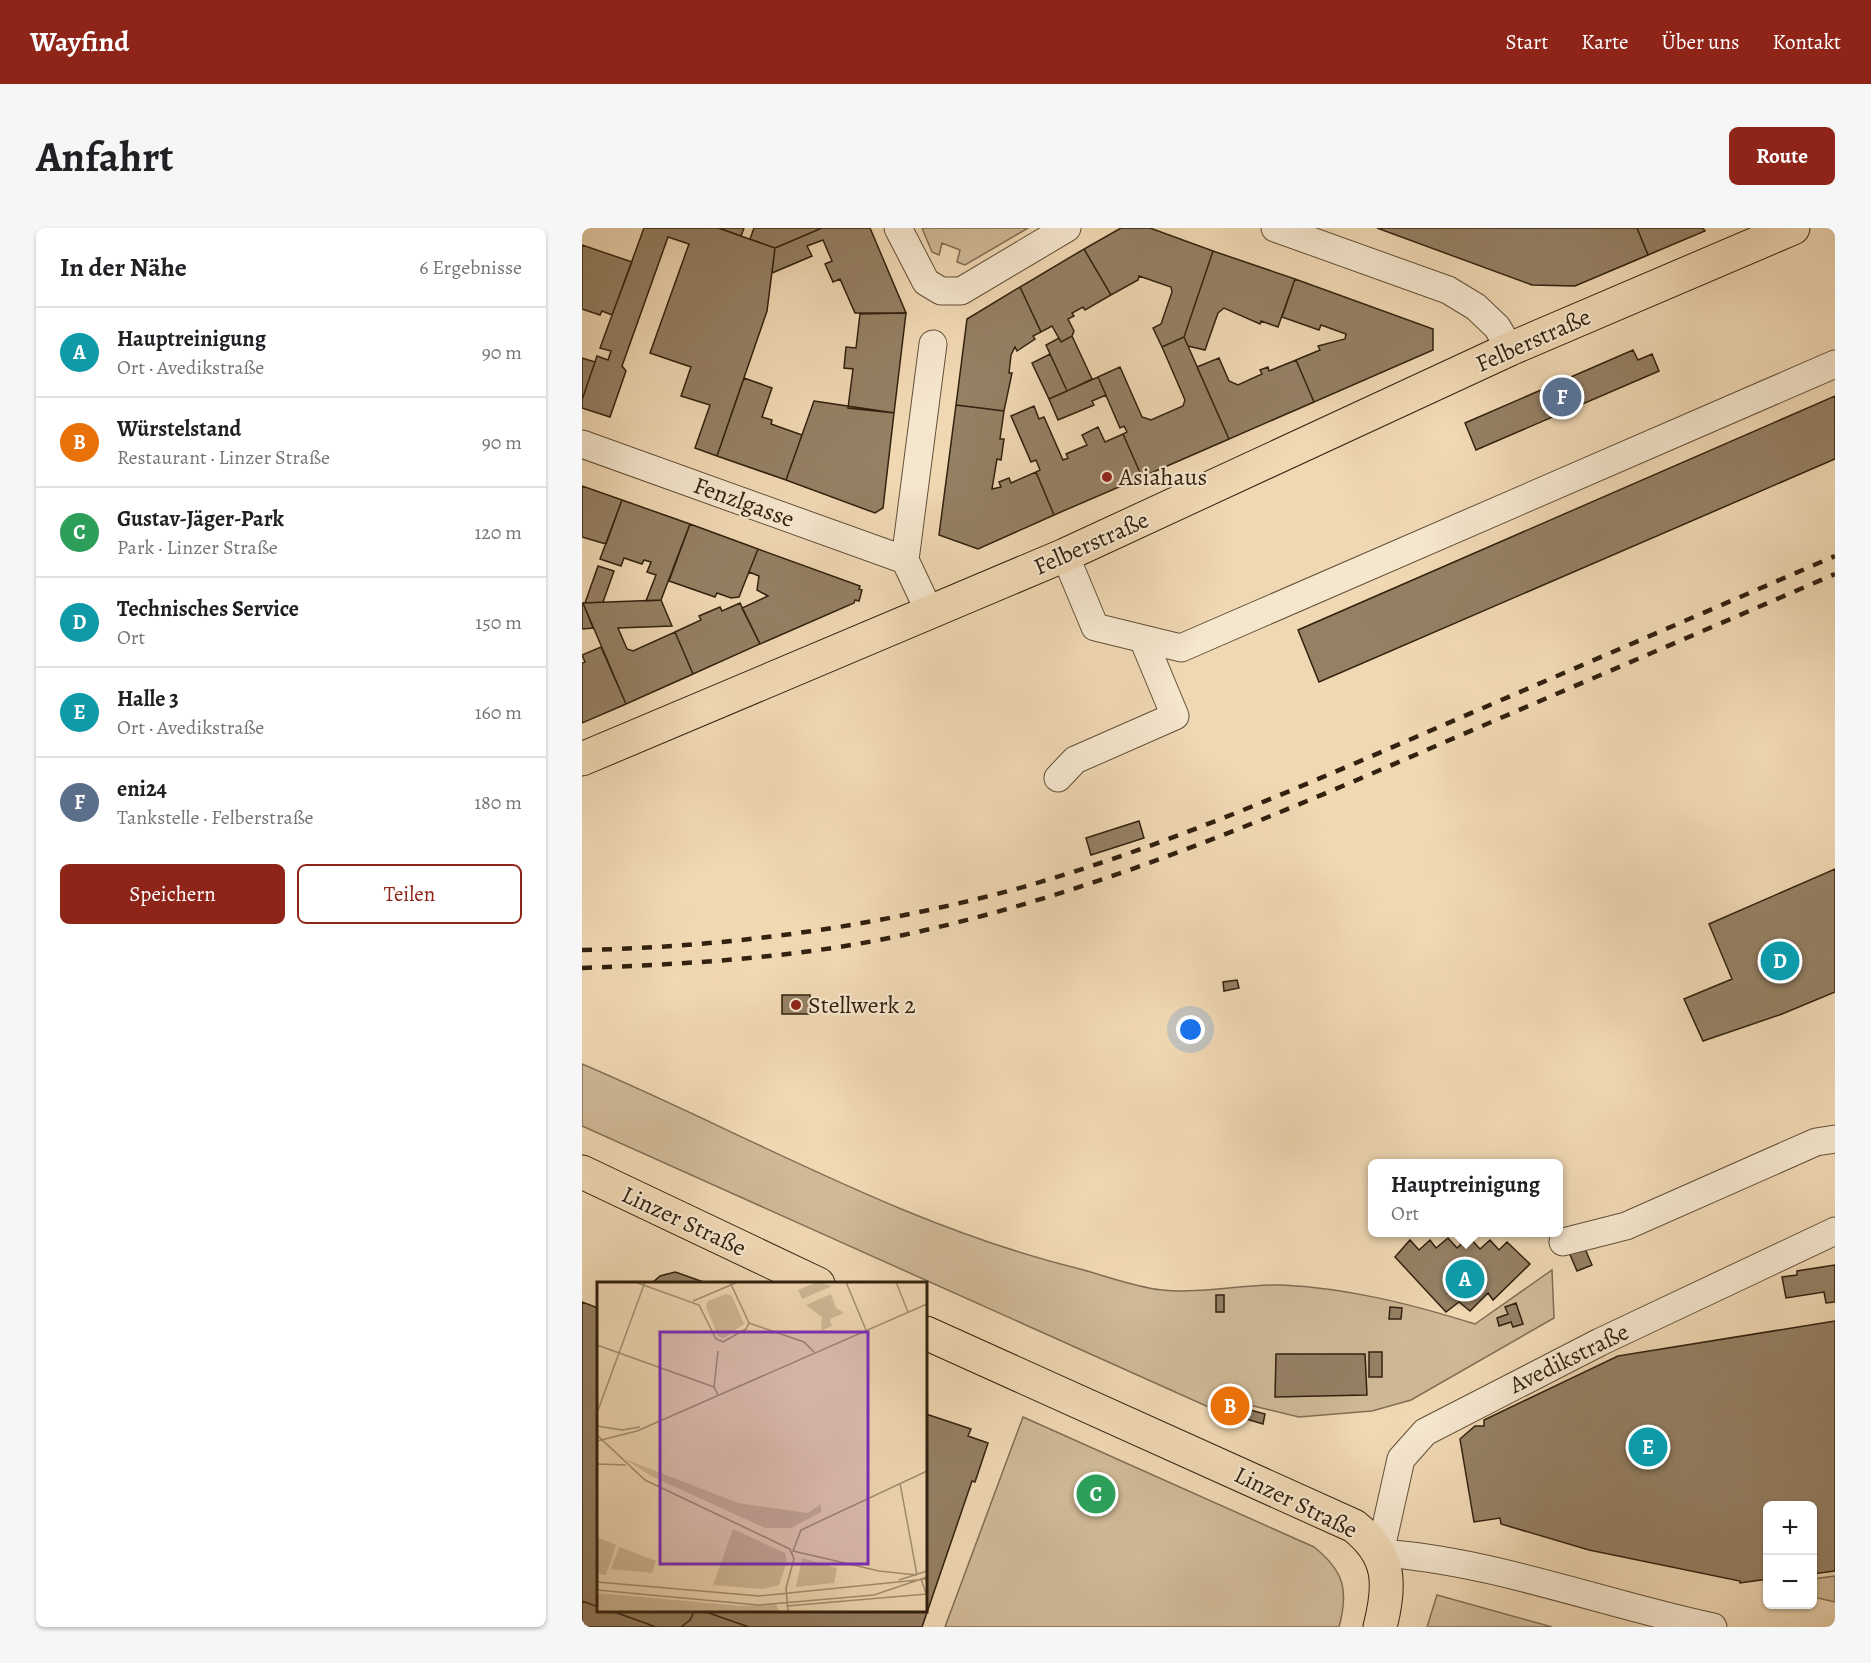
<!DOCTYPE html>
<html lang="de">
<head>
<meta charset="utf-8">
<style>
	:root { --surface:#fff; --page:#f6f6f6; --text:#202124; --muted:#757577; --line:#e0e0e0; --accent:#8f2418 }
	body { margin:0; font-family:Alegreya,serif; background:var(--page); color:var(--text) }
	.controls { position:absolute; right:18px; bottom:18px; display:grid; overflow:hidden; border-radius:9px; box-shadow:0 2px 4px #0004 }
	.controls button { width:54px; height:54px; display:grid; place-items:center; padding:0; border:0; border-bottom:2px solid var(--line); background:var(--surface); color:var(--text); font:30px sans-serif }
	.you { position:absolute; left:609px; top:802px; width:21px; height:21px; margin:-15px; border:4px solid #fff; border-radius:50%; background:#1a73e8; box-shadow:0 0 0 9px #1a73e833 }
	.badge { display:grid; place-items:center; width:39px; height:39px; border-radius:50%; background:var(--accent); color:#fff; font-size:20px; font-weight:700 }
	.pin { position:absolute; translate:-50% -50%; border:3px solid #fff; box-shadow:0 2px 6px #0006 }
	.popup { position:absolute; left:786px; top:931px; width:195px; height:78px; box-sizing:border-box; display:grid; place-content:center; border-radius:9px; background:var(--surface); filter:drop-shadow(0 2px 4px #0005); font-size:20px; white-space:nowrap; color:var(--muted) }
	.popup b { font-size:22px; color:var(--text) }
	.popup::after { content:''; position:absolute; left:50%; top:100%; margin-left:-12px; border:12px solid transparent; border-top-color:var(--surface) }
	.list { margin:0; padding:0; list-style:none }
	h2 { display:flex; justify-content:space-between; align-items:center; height:78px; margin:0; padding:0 24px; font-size:26px }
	h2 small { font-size:20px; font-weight:400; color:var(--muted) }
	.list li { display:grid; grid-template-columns:39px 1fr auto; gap:18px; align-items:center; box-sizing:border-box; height:90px; padding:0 24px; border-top:2px solid var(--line) }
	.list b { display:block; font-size:22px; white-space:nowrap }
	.list p { margin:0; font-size:20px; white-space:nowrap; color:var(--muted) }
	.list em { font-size:20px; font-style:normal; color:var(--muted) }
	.actions { display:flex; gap:12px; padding:18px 24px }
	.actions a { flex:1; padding:14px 0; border:2px solid var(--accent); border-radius:9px; text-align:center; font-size:21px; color:var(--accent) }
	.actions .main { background:var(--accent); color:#fff }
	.map { position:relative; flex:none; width:1253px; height:1399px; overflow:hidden; border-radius:9px }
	header { display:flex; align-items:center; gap:36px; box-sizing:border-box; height:84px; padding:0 30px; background:var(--accent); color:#fff }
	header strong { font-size:28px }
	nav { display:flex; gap:33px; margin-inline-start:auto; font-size:21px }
	.intro { display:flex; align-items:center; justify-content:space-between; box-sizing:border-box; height:144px; padding:0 36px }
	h1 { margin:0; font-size:42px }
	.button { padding:15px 27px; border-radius:9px; background:var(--accent); color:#fff; font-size:21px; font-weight:700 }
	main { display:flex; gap:36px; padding:0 36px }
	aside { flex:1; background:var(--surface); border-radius:9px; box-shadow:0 2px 4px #0004 }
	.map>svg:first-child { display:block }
	.green { fill:#d0b997; stroke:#816d53; stroke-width:1.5 }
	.building { fill:#958064; stroke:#32210f; stroke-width:1.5 }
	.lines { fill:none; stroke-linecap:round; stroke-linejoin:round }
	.minor-casing { stroke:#624f38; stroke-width:29 }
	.major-casing { stroke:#32210f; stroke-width:35 }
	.minor { stroke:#f5e6ce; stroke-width:27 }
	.major { stroke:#f0d8b3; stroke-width:33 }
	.rail { stroke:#32210f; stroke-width:4.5; stroke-dasharray:10 10; stroke-linecap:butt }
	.poi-dot { fill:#8f2418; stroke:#f5e6ce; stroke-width:2 }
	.labels { text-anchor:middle; stroke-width:4.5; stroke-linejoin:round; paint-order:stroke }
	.street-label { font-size:24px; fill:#32210f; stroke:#f5e6ce }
	.poi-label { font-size:24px; fill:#32210f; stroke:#f5e6ce; text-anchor:start }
	.inset-road { fill:none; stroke:#a48f71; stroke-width:1.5 }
	.view { fill:#7b2cbf; fill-opacity:0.15; stroke:#7b2cbf; stroke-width:3 }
	.inset-edge { fill:none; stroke:#32210f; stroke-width:3 }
</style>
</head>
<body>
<header>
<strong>Wayfind</strong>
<nav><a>Start</a><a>Karte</a><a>Über uns</a><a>Kontakt</a></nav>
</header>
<div class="intro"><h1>Anfahrt</h1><a class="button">Route</a></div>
<main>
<aside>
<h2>In der Nähe<small>6 Ergebnisse</small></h2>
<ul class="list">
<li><span class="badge" style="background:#0f9aa8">A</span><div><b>Hauptreinigung</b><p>Ort · Avedikstraße</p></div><em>90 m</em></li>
<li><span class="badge" style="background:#e8710a">B</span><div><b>Würstelstand</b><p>Restaurant · Linzer Straße</p></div><em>90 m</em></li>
<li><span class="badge" style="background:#2e9e5b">C</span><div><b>Gustav-Jäger-Park</b><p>Park · Linzer Straße</p></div><em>120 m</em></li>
<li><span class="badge" style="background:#0f9aa8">D</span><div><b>Technisches Service</b><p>Ort</p></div><em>150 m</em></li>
<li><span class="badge" style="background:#0f9aa8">E</span><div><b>Halle 3</b><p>Ort · Avedikstraße</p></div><em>160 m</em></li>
<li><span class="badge" style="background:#5c6f8a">F</span><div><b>eni24</b><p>Tankstelle · Felberstraße</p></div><em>180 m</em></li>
</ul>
<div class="actions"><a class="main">Speichern</a><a>Teilen</a></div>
</aside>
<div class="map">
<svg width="1253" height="1399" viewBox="0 0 1253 1399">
	<rect width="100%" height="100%" fill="#f0d8b3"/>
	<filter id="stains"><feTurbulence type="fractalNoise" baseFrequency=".00333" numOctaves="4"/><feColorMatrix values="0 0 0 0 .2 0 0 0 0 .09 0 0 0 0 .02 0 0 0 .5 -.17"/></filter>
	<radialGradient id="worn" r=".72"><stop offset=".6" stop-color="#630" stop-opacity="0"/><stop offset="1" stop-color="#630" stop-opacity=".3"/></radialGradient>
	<path class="green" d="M 340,0 L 446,0 L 383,37 L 375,34 L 378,22 L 360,15 L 357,27 L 350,24 Z
		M 0,836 C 165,906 322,998 498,1041 C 524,1048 553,1059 580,1062 C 619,1066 660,1056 699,1057 C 766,1060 829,1076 893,1096 L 970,1042 L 972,1090 L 829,1172 L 790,1183 L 717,1189 L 663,1176 L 638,1165 L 631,1181 L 0,898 Z
		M 441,1189 L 732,1319 C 762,1343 767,1362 757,1399 L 363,1399 Z
		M 1253,1348 L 1253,1374 L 1231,1369 L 1231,1351 Z
		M 855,1367 L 970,1399 L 845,1399 Z"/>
	<path class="building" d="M 62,0 L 136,0 L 193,20 L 185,83 L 135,228 L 113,220 L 128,177 L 99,168 L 109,139 L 68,125 L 107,16 L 86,9 L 40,138 L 44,143 L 28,189 L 0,180 L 0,172 L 15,128 L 26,132 L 29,123 L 18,120 Z
		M 137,0 L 162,0 L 159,8 Z
		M 172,0 L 240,0 L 193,20 L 168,11 Z
		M 240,0 L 288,0 L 324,85 L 273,85 L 258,51 L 251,54 L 243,36 L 250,33 L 241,12 L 225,18 L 230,28 L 190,45 L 193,20 Z
		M 539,0 L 568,0 L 631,23 L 602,109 L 580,119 L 571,100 L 579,96 L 590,64 L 589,59 L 557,48 L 556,52 L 529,67 L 502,21 Z
		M 795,0 L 1055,0 L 1066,27 L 993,58 L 950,57 Z
		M 1055,0 L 1121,0 L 1123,3 L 1066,27 Z
		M 0,17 L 50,34 L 30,87 L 20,83 L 18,87 L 0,81 Z
		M 502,21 L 529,67 L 503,82 L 501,79 L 490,85 L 492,88 L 486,91 L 492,103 L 490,108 L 479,114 L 470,98 L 459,104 L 438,59 Z
		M 631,23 L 713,51 L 696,99 L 679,93 L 678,96 L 642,80 L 636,85 L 623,122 L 606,118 L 602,109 Z
		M 713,51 L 851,101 L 851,122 L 732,174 L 714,132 L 738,122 L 736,118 L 763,111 L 764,106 L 739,97 L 737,102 L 700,89 Z
		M 438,59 L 459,104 L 451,108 L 453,111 L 435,123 L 433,119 L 429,127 L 427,145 L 430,145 L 422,183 L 374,177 L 385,91 Z
		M 324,85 L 312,185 L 266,180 L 271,141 L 262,140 L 264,119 L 274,120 L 278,86 Z
		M 490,108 L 510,151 L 485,163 L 464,117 L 477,110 L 479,114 Z
		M 602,109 L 647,211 L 560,249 L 541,206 L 545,204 L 542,198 L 538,200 L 516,149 L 538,139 L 560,189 L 569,192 L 601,178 L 603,172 L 580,119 Z
		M 1051,122 L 1056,132 L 1070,126 L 1077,143 L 894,222 L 883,195 Z
		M 468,126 L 485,163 L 467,171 L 450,135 Z
		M 0,130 L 13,134 L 0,172 Z
		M 637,130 L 647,153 L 656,157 L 680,146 L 678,142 L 686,139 L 687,143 L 714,132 L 732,174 L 647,211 L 615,139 Z
		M 516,149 L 524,167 L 510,173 L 512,177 L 476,192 L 467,171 Z
		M 162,150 L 190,160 L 180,189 L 190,192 L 189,196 L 220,207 L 204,252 L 135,228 Z
		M 1253,168 L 1253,231 L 737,454 L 716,402 Z
		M 232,173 L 312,185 L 301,280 L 293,285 L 204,252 Z
		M 374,177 L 422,183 L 418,211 L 422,211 L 419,232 L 415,231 L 410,261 L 419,259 L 417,254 L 427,250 L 429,255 L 454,244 L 472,287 L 396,321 L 357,307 Z
		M 452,178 L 457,191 L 462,189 L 481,232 L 486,230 L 484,226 L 505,217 L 500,207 L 516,199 L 523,214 L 541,206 L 560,249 L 472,287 L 454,244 L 458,242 L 454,232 L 449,234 L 429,188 Z
		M 0,258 L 40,272 L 24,316 L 0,309 Z
		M 40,272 L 108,296 L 79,372 L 64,373 L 74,347 L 65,344 L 69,334 L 62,332 L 60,336 L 42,330 L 39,338 L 18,331 Z
		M 108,296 L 176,321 L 157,369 L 149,370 L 135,365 L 133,369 L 87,353 Z
		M 176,321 L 278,358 L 277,361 L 280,362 L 277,373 L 273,372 L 272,375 L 178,416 L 160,380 L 186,368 L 175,362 L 177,348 L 167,344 Z
		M 16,338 L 32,343 L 21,374 L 3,375 Z
		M 79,372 L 90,398 L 36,400 L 45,421 L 51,423 L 93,404 L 111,446 L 44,476 L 1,375 Z
		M 0,375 L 1,375 L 11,400 L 0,401 Z
		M 158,375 L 178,416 L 111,446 L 93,404 L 119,392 L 117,388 L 138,379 L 140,383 Z
		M 19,419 L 44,476 L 0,495 L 0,435 L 3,434 L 0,427 Z
		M 557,593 L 562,610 L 509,627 L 504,610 Z
		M 1253,641 L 1253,764 L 1200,786 L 1121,813 L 1102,771 L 1150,751 L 1127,696 Z
		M 655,752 L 657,760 L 642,763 L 641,754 Z
		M 200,767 L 228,767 L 228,786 L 200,786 Z
		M 887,1009 L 898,1021 L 908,1012 L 917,1022 L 925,1014 L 948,1036 L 911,1072 L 906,1065 L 888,1083 L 877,1074 L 864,1084 L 813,1029 L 828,1012 L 837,1022 L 848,1012 L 854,1020 L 866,1010 L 875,1020 Z
		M 1001,1016 L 1010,1037 L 995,1043 L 986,1022 Z
		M 1253,1037 L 1253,1074 L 1244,1075 L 1242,1064 L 1204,1070 L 1200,1049 L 1215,1047 L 1215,1043 Z
		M 93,1044 L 99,1046 L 127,1056 L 69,1056 L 78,1048 Z
		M 93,1044 L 99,1046 L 127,1056 L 69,1056 L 78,1048 Z
		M 634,1067 L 642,1067 L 642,1084 L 634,1084 Z
		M 0,1074 L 16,1080 L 16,1379 L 0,1373 Z
		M 0,1074 L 16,1080 L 16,1382 L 344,1382 L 344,1186 L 389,1201 L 386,1208 L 406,1215 L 393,1254 L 390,1253 L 340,1399 L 0,1399 Z
		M 934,1075 L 941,1096 L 931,1099 L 929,1094 L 917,1098 L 915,1090 L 926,1086 L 923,1079 Z
		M 808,1079 L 820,1080 L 819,1091 L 807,1091 Z
		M 1253,1093 L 1253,1343 L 1230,1346 L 1230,1278 L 1186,1278 L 1186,1351 L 1158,1355 L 1158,1353 L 1007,1322 L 919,1296 L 918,1290 L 892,1294 L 878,1211 L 893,1198 L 902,1198 L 902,1192 L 1036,1128 Z
		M 787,1124 L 800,1124 L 800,1149 L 787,1149 Z
		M 694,1126 L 783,1126 L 785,1167 L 693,1169 Z
		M 638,1165 L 663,1176 L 661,1180 L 683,1186 L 681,1196 L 661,1190 L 661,1195 L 631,1181 Z
		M 344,1186 L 389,1201 L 386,1208 L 406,1215 L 393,1254 L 390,1253 L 340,1399 L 167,1399 L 118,1382 L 344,1382 Z
		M 27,1382 L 113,1382 L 108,1392 L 99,1399 L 74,1399 Z"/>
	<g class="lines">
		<defs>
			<path id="minor" d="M 316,0 L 344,54 L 359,63 L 379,63 L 485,0
				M 693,0 L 866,62 L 894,79 L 915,99 L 928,121
				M 0,216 L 323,332
				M 483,327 L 513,399 L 599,420 L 1253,136
				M 348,385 L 323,332 L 351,116
				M 476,550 L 493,532 L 593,488 L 561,411
				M 981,1014 L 1044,998 L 1234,914 L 1253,911
				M 1131,1399 C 1022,1376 908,1332 798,1325 L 819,1231 L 843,1204 L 1018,1114 L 1253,1003"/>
			<path id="major" d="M 0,531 L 483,327 L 928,121 L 1211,0
				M 0,944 L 236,1056
				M 344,1105 L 772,1298 C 809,1327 809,1356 798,1399"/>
		</defs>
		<use href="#minor" class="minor-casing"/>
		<use href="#major" class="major-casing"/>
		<use href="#minor" class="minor"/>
		<use href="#major" class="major"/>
		<path class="rail" d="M 0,722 C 147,719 292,699 434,661 C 577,621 714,561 850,502 C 984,444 1119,386 1253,328
			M 0,740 C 107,736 213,730 317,708 C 505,668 681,593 856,517 C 988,460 1121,403 1253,346"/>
	</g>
	<g class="poi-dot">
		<circle cx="525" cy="249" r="6"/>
		<circle cx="214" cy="777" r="6"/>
	</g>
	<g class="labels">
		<g class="street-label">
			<text transform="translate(951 112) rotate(-24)" y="8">Felberstraße</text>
			<text transform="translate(162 274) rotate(20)" y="8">Fenzlgasse</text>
			<text transform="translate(509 315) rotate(-24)" y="8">Felberstraße</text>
			<text transform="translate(102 993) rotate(25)" y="8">Linzer Straße</text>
			<text transform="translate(987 1130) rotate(-26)" y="8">Avedikstraße</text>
			<text transform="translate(714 1274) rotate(26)" y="8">Linzer Straße</text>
		</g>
		<g class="poi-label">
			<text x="537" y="257">Asiahaus</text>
			<text x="226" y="785">Stellwerk 2</text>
		</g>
	</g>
	<g transform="translate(15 1054)">
		<rect width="330" height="330" fill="#f0d8b3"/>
		<path d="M 220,0 L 235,4 L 205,17 L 201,8 ZM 129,12 L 135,14 L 147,42 L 127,56 L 121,54 L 109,25 L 111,19 ZM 234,12 L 239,26 L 247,31 L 233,37 L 235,44 L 224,49 L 225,35 L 209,23 ZM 28,177 L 141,221 L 211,231 L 224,222 L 224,230 L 194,246 L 168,246 L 54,194 ZM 136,247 L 188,271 L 190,279 L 182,303 L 166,307 L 116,303 ZM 0,255 L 19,263 L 9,293 L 0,292 ZM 22,265 L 59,279 L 55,291 L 14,287 ZM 205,276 L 240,286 L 237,301 L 199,305 ZM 0,311 L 145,324 L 179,322 L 182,330 L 0,330 Z" fill="#d0b997"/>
		<path class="inset-road" d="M 38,0 L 102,23 L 119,57 L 126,60 L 149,47 L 152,41 L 133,0M 249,0 L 269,48M 299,0 L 311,30M 96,19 L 141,0M 152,41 L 207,60 L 217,70M 0,63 L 117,105M 121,113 L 117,105 L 121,69M 0,131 L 48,0M 0,144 L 25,148 L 43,145M 0,153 L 48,198 L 193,267 L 197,277 L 189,306 L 191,330M 0,159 L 40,149 L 330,22M 0,182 L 29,183M 303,201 L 320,293M 320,293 L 282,289 L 196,269 L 204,248 L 330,189M 324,297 L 330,314M 302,298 L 330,289M 0,300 L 162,314 L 330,297M 0,308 L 161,323 L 277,313 L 330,295M 190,324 L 330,312"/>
		<path class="view" d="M 63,50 L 271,50 L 271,282 L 63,282 Z"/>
		<rect width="330" height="330" class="inset-edge"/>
	</g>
	<rect width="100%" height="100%" filter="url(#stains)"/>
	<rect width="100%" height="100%" fill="url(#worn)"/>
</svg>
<div class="controls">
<button>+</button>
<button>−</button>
</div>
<div class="you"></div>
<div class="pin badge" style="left:883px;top:1051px;background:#0f9aa8">A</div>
<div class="popup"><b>Hauptreinigung</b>Ort</div>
<div class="pin badge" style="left:648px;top:1178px;background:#e8710a">B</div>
<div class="pin badge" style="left:514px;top:1266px;background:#2e9e5b">C</div>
<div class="pin badge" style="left:1198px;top:733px;background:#0f9aa8">D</div>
<div class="pin badge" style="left:1066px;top:1219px;background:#0f9aa8">E</div>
<div class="pin badge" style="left:980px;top:169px;background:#5c6f8a">F</div>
</div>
</main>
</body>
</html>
